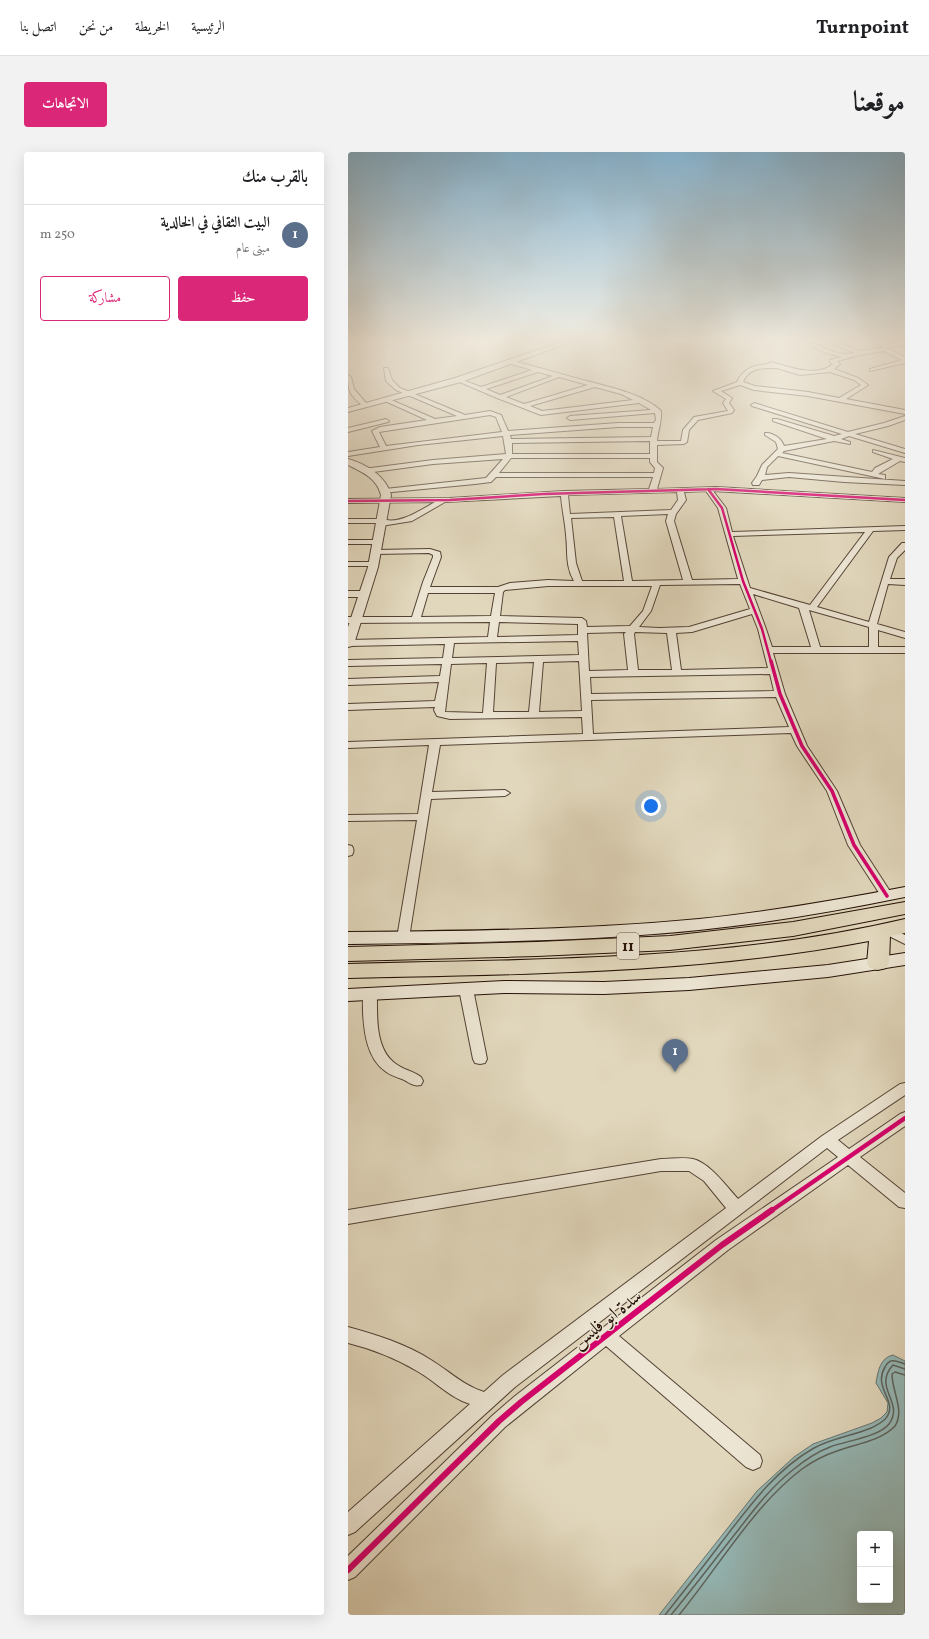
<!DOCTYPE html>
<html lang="ar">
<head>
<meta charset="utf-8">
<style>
	:root { --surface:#fff; --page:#f2f2f2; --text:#202124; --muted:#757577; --line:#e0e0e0; --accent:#db2777 }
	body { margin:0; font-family:Vollkorn,Amiri,serif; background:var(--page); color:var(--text); direction:rtl }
	.controls { position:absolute; right:12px; bottom:12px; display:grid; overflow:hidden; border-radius:4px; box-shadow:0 4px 16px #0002 }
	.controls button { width:36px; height:36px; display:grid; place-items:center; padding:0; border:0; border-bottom:1px solid var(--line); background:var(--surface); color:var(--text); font:20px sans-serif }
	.you { position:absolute; left:303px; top:654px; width:14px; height:14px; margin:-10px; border:3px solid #fff; border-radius:50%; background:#1a73e8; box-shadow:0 0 0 6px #1a73e833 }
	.badge { display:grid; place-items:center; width:26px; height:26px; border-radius:50%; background:var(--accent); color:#fff; font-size:13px; font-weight:700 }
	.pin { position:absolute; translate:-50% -33px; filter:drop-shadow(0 1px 2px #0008) }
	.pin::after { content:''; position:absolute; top:21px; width:14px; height:12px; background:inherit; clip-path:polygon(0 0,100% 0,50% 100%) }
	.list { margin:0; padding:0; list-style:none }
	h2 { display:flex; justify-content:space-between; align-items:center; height:52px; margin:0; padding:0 16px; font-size:17px }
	h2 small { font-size:13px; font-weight:400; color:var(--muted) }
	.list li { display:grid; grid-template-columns:26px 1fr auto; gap:12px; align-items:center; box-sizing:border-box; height:60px; padding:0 16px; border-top:1px solid var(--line) }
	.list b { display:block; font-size:15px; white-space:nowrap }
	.list p { margin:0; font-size:13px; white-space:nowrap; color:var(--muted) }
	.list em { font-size:13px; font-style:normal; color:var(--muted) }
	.actions { display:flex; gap:8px; padding:12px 16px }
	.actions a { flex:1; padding:9px 0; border:1px solid var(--accent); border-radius:4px; text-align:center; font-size:14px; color:var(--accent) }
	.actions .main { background:var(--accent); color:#fff }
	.map { position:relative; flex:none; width:557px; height:1463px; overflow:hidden; direction:ltr; border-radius:4px }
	header { display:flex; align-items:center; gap:24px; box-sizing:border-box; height:56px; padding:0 20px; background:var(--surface); border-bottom:1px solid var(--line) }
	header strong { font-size:19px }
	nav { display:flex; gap:22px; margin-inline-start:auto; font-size:14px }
	.intro { display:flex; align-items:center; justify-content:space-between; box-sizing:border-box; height:96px; padding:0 24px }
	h1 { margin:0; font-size:28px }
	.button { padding:10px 18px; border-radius:4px; background:var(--accent); color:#fff; font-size:14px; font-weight:700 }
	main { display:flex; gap:24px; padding:0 24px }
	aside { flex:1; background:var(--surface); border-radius:4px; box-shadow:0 4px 16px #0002 }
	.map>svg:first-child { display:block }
	.water { fill:#95b8b7; stroke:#687570; fill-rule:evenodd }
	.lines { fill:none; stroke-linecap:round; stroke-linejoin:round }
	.shore { stroke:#5c645e; stroke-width:1.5 }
	.minor-casing { stroke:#534234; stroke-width:2 }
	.tertiary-casing { stroke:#534234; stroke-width:2 }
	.secondary-casing { stroke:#241006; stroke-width:2 }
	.trunk-casing { stroke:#241006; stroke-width:2 }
	.minor { fill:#ece5d3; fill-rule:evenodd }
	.tertiary { fill:#ece5d3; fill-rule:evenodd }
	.secondary { fill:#ece5d3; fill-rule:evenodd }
	.trunk { fill:#e1d7bc; fill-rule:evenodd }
	.cycleway-far3-casing { stroke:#ece5d3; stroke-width:4 }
	.cycleway-far2-casing { stroke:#ece5d3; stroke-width:5.5 }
	.cycleway-far1-casing { stroke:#ece5d3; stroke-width:7 }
	.cycleway-casing { stroke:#ece5d3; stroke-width:8 }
	.cycleway-far3 { stroke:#d6006c; stroke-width:2.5 }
	.cycleway-far2 { stroke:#d6006c; stroke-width:3.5 }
	.cycleway-far1 { stroke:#d6006c; stroke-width:4.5 }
	.cycleway { stroke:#d6006c; stroke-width:6 }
	.labels { text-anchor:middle; stroke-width:3; stroke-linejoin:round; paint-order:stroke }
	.shield { fill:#ece5d3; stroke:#605044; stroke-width:1 }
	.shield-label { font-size:15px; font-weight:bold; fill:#241006 }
	.near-street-label { font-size:19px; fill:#241006; stroke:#ece5d3 }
</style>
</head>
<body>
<header>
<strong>Turnpoint</strong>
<nav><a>الرئيسية</a><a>الخريطة</a><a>من نحن</a><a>اتصل بنا</a></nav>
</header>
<div class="intro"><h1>موقعنا</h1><a class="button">الاتجاهات</a></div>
<main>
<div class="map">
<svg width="557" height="1463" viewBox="0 0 557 1463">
	<rect width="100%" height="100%" fill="#e1d7bc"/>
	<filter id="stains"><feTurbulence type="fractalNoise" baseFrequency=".005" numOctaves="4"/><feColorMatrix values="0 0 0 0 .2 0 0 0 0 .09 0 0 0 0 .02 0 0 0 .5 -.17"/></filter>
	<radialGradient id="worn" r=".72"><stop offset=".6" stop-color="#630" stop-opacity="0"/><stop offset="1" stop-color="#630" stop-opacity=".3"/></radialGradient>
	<path class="water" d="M 545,1203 L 557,1209 L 557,1463 L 311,1463 L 409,1339 L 446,1305 L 465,1292 L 524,1271 L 533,1266 L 539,1260 L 540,1251 L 528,1231 C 530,1219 532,1206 545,1203 ZM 512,1382 L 542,1382 L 542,1448 L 512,1448 Z"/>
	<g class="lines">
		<path class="shore" d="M 317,1463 C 336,1439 355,1415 373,1391 C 400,1356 427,1318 466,1296 C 484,1286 504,1284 523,1276 C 529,1273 537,1270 540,1263 C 548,1248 525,1235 537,1215 C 542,1205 548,1209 557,1212
			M 323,1463 C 346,1435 368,1406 391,1377 C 407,1356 424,1334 446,1317 C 457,1308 469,1300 482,1295 C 497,1289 531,1285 541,1272 C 557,1250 524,1236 545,1213 L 557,1217
			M 331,1463 C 370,1416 406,1353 454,1317 C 465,1309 477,1303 489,1299 C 508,1292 533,1289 547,1274 C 557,1258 544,1240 544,1222 L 547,1220 L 557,1223"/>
		<defs>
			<path id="minor" d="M 472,186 L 479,186 L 512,199 L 535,196 L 527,188 L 527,186 L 534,186 L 533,187 L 539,192 L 557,189 L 557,193 L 541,195 L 541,197 L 557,205 L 557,211 L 522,219 L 522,217 L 554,208 L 536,199 L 512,203 L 489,209 L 492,212 L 486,217 L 510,226 L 520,233 L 498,247 L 557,258 L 557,262 L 460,244 L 406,238 L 392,233 L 373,239 L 384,246 L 381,251 L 386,258 L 384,261 L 350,268 L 341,278 L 339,290 L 336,292 L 309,293 L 309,310 L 315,316 L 309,337 L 368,335 L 557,346 L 557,350 L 365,339 L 378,356 L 384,380 L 557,374 L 557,378 L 525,379 L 469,455 L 521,470 L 541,405 L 554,391 L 557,391 L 557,398 L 549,406 L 542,427 L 557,427 L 557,433 L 540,432 L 529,472 L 557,480 L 557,486 L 530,478 L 530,495 L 557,495 L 557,501 L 425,501 L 437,542 L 459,594 L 489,639 L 512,693 L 545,744 L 543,747 L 535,747 L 500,693 L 479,639 L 449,594 L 443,581 L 92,593 L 84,640 L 157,638 L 162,641 L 157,644 L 83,647 L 61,786 L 59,789 L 55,790 L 51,789 L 49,786 L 69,668 L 0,669 L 0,663 L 70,662 L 81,593 L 0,596 L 0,590 L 235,582 L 234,565 L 102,567 L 89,564 L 86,558 L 87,555 L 0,558 L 0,552 L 87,549 L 91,530 L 0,533 L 0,527 L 92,524 L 94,512 L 0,514 L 0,508 L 95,506 L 97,492 L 0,494 L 0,488 L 140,485 L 142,470 L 0,471 L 0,465 L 64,465 L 75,430 L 85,405 L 85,403 L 81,401 L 28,402 L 24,400 L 28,398 L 82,397 L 92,400 L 93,405 L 82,435 L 150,435 L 162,431 L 200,428 L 226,429 C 217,414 220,399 218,383 C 217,369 214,358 213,344 L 97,350 L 64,369 L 33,374 L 30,374 L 30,371 L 0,371 L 0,367 L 34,367 C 51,373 71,359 87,350 L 0,351 L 0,347 L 102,346 L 216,339 L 301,337 L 305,325 L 148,325 L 143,330 L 127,332 L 34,341 L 34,337 L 37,337 L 138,326 L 155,307 L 85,312 L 18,321 L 14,319 L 15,317 L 85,308 L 158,302 L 155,284 L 70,293 L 0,304 L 0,300 L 32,295 L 24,279 L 32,275 L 79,268 L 37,249 L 37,247 L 41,247 L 87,267 L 109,264 L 48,238 L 38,229 L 36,216 L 40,216 L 44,228 L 52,236 L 117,263 L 142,259 L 153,263 L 160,279 L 270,271 L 306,271 L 308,268 L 307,261 L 222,268 L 219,266 L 222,264 L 303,258 L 291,251 L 193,263 L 149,246 L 107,228 L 112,227 L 133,235 L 184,218 L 160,211 L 160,209 L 162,208 C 186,214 208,221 231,227 C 256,234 295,241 313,259 C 314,269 310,278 309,289 L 333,289 L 335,278 L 346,265 L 380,259 L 375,251 L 378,247 L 365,239 L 389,230 C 395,216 407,213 420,212 L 423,210 C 441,215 469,226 485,212 L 482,210 L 482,208 L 493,205 L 478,201 L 463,194 L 463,192 L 465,191 C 478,196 491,205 506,201 ZM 429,216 L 452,223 L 482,220 L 506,228 L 513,233 L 491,246 L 460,240 L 407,234 L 395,230 C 401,215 415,216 429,216 ZM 190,220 L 205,224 L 152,243 L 138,237 ZM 211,225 L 240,233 L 176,252 L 158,245 ZM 247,235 L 273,242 L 285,248 L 194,259 L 182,254 ZM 142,263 L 148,265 L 154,280 L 38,294 L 31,280 ZM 270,275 L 305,275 L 303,285 L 163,287 L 162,283 ZM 302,289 L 302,302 L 164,302 L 164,291 ZM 163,306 L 302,306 L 302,310 L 307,316 L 306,321 L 151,321 ZM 358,339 L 370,356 L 390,427 L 344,428 L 326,369 L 328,362 L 338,348 L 336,340 ZM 329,340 L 330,348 L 323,358 L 222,362 L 220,343 ZM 320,362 L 318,369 L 335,428 L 284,429 L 273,364 ZM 266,365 L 276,429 L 234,429 L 228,411 L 223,366 ZM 517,380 L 462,453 L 402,436 L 385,384 ZM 392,432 L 402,457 L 341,475 L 311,476 L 291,475 L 303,459 L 312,433 ZM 200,434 L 304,434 L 295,459 L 282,474 L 239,475 L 238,469 L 234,466 L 152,464 L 155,440 L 157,438 ZM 80,441 L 147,441 L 143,464 L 73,465 ZM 405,442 L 451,456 L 463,495 L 424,495 L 418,477 ZM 461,458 L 521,475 L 521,495 L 472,495 ZM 404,462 L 410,477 L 420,516 L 333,518 L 328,481 L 344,480 ZM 151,470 L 230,472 L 230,483 L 149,485 ZM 278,480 L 276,482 L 280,518 L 241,519 L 239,481 ZM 287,480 L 319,481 L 324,518 L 290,518 L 286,482 ZM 230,489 L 231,503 L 104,506 L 106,491 ZM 231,509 L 234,559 L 191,560 L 195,510 ZM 186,510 L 181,560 L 145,560 L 148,511 ZM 139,511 L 135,561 L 97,560 L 103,512 ZM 422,522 L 426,539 L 243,542 L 242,525 ZM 428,545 L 441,575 L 245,582 L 243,548 Z
				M 0,223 L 3,225 L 6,237 L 19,252 L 19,254 L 15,254 C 2,243 0,240 0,223 Z
				M 406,251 L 500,280 L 536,271 L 557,264 L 557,268 L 540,274 L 507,282 L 557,297 L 557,301 L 501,284 L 493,287 L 502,290 L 502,292 L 486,289 L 436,299 L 434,301 L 524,320 L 527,316 L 545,307 L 525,300 L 525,298 L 557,306 L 557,310 L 552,309 L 530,322 L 537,323 L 537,327 L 430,304 L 419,315 L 417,323 L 441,321 L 557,329 L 557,333 L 496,330 L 441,325 L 414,328 L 411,333 L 405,333 L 404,331 L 409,324 L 414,313 L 430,297 L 428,290 L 417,283 L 417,281 C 425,280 434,287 436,294 L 479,287 L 425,269 L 425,267 L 429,267 L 486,284 L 494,282 L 404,254 L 403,253 Z
				M 38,267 L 41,269 L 40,270 L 0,280 L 0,276 Z
				M 0,388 L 30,388 L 34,390 L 30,392 L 0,392 Z
				M 0,410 L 26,410 L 30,412 L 26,414 L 0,414 Z
				M 0,439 L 16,439 L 20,442 L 16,445 L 0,445 Z
				M 0,693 L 4,694 C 6,697 6,700 4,703 L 0,704 Z
				M 539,774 L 557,783 L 557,792 L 535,781 L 533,778 L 535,775 Z
				M 118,832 L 123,834 L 125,837 L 139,907 L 137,911 L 132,912 L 127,911 L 125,907 L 111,837 L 113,834 Z
				M 22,837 L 27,839 L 29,842 C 29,864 27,898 48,912 C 56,918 65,919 73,925 L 75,929 L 73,933 C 65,935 61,930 54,927 C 48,925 42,923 37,919 C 19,906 16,880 15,860 C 15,853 14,845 17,839 Z
				M 557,931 L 557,943 L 490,988 L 501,997 L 552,962 L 557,960 L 557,974 L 512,1005 L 557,1041 L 557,1056 L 551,1055 L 500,1013 L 380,1098 L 271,1184 L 412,1303 L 414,1309 L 412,1315 L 405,1318 L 398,1315 L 258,1194 L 157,1275 L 7,1425 L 0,1428 L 0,1404 L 145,1263 L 167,1244 L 368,1088 L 490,1005 L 479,996 L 167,1235 L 7,1380 L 0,1383 L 0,1360 L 122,1252 C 102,1246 87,1229 69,1219 C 47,1206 24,1197 0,1191 L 0,1175 C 29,1183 58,1192 83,1208 C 101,1219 116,1234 136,1240 L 155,1223 L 378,1056 L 356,1029 L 341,1019 L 313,1019 L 0,1072 L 0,1058 L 313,1007 C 323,1007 335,1005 345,1007 C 362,1011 379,1035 390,1047 L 474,984 L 552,932 Z"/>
			<path id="tertiary" d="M 225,186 L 234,186 L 113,230 L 0,260 L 0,256 L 107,226 Z
				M 0,307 C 18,312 38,324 43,343 L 30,415 L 6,492 L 4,494 L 0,495 L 0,475 L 20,415 L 33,343 C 29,326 14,320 0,313 Z"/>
			<path id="secondary" d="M 557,735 L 557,745 C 489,759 420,771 351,778 C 234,790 117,790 0,792 L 0,780 C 117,779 234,778 351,767 C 420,760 489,748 557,735 Z
				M 557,801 L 557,813 L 480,825 L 341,838 L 256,842 L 156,841 L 0,849 L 0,837 L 156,829 L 256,830 L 341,826 L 480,813 Z"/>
			<path id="trunk" d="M 557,750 L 557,762 L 445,784 L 322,798 L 189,804 L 0,809 L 0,795 L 189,790 L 322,784 L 445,770 Z
				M 557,767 L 557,781 L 542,784 L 541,811 L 538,816 L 530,818 L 522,816 L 519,811 L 521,789 C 349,822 174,822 0,826 L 0,812 C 185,807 375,810 557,767 Z"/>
		</defs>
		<use href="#minor" class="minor-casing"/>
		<use href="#tertiary" class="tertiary-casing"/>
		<use href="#secondary" class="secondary-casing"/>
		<use href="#trunk" class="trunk-casing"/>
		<use href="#minor" class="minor"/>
		<use href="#tertiary" class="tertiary"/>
		<use href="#secondary" class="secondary"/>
		<use href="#trunk" class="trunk"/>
		<defs>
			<path id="cycleway-far3" d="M 360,337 L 374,356 L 395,429 L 414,477 L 423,510
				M 0,349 L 102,348 L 195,342 L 368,337 L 557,348"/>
			<path id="cycleway-far2" d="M 423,509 L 432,542 L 454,594 L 484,639 L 506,693 L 539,744"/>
			<path id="cycleway-far1" d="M 423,1059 L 557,966"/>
			<path id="cycleway" d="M 0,1418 L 151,1269 L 173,1250 L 374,1093 L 424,1058"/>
		</defs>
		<use href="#cycleway-far3" class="cycleway-far3-casing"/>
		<use href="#cycleway-far2" class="cycleway-far2-casing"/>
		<use href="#cycleway-far1" class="cycleway-far1-casing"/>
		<use href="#cycleway" class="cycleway-casing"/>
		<use href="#cycleway-far3" class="cycleway-far3"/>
		<use href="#cycleway-far2" class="cycleway-far2"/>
		<use href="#cycleway-far1" class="cycleway-far1"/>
		<use href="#cycleway" class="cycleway"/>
	</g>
	<linearGradient id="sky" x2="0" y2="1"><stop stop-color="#87b6d4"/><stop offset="0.48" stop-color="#f2ede1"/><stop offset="1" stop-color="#f2ede1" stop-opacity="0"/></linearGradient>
	<rect width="557" height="391" fill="url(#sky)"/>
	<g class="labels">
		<rect class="shield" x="269" y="781" width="22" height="26" rx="3"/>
		<g class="shield-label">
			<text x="280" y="799">11</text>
		</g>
		<g class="near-street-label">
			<text transform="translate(258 1166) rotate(-38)" y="7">سدة ابو فليس</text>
		</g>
	</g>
	<rect width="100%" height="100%" filter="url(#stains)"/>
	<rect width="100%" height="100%" fill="url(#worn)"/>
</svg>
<div class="controls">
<button>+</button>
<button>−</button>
</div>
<div class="you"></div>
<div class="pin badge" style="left:327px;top:920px;background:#5c6f8a">1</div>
</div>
<aside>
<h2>بالقرب منك<small></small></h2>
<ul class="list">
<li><span class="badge" style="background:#5c6f8a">1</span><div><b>البيت الثقافي في الخالدية</b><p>مبنى عام</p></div><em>250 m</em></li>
</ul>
<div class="actions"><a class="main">حفظ</a><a>مشاركة</a></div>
</aside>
</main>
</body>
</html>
